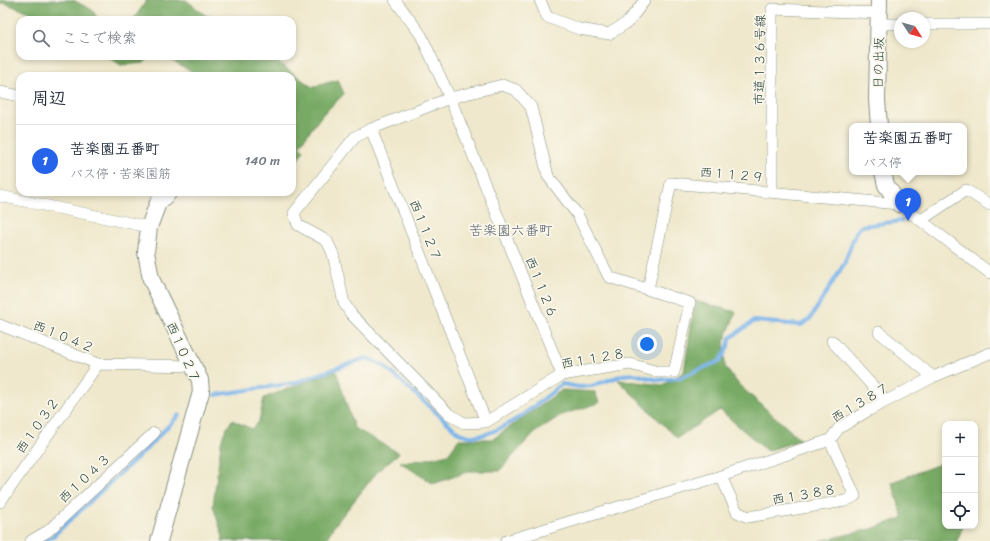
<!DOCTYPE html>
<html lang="ja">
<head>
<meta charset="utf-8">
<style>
	:root { --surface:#fff; --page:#f2f2f3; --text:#1f2937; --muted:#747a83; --line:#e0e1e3; --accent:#2563eb }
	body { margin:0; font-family:Sriracha,"Klee One",sans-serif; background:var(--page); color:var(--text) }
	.controls { position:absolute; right:12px; bottom:12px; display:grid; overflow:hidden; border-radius:8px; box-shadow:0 2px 6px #0003 }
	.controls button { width:36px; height:36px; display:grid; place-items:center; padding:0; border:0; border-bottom:1px solid var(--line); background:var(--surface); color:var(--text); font:20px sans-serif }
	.compass { position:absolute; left:894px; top:12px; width:36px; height:36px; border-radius:50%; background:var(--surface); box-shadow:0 2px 6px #0003; rotate:126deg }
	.you { position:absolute; left:647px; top:344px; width:14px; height:14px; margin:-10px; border:3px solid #fff; border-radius:50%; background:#1a73e8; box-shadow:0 0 0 6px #1a73e833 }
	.badge { display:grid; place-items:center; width:26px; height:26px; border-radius:50%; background:var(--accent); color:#fff; font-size:13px; font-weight:700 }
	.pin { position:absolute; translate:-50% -33px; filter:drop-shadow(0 1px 2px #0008) }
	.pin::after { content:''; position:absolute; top:21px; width:14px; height:12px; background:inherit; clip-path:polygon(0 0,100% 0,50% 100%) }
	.popup { position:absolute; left:849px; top:123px; width:118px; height:52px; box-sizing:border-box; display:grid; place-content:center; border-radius:8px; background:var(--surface); filter:drop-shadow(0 1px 3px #0005); font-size:13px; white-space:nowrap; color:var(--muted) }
	.popup b { font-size:15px; color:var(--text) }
	.popup::after { content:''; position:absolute; left:50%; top:100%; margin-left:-8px; border:8px solid transparent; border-top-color:var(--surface) }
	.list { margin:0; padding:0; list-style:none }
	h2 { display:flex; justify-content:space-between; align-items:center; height:52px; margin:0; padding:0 16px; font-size:17px }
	h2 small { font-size:13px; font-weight:400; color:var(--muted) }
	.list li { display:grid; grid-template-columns:26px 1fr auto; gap:12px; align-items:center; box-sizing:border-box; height:72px; padding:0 16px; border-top:1px solid var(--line) }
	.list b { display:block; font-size:15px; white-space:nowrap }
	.list p { margin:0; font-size:13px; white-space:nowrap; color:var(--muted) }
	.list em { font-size:13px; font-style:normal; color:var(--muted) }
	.icon { flex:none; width:22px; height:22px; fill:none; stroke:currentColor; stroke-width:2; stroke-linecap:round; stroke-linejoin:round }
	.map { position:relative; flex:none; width:990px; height:541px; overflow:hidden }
	.search { position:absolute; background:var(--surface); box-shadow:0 2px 6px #0003; left:16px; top:16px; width:280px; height:44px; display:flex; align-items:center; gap:10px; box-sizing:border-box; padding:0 14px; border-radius:12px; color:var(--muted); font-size:15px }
	.panel { position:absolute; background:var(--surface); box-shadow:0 2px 6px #0003; left:16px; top:72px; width:280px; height:124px; border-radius:12px }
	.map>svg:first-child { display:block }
	.forest { fill:#78aa65; stroke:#4c744c }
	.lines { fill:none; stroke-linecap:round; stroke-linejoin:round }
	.stream { stroke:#7cb5ec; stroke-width:4 }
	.street-casing { stroke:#879280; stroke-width:12 }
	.secondary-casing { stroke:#879280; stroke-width:18 }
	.street { stroke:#fff; stroke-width:11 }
	.secondary { stroke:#fff; stroke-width:16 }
	.labels { text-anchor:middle; stroke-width:3.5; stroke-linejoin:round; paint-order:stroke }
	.street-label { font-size:13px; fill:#1f3d34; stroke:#fbf7ec }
	.neighbourhood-label { font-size:14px; fill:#596470; stroke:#fbf7ec }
</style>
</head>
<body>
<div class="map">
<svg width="990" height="541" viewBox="0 0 990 541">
	<rect width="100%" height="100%" fill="#fbf7ec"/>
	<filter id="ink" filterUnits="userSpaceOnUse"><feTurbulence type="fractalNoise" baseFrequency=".025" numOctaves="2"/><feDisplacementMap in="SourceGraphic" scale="8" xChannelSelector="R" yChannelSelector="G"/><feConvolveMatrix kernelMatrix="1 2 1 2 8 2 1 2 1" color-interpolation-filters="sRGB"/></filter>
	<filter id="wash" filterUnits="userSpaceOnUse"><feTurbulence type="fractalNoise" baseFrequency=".012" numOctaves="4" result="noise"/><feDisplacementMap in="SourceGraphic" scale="16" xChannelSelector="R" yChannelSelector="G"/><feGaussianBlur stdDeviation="0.9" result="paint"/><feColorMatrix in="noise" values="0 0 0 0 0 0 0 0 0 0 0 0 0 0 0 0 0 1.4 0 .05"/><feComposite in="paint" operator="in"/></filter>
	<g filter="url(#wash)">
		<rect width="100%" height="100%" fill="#efe8cc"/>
		<path class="forest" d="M 0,0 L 73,0 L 92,10 L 99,20 L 51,20 L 4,3 L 0,5 Z
			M 147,0 L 186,0 L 205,15 L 219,20 L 133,20 Z
			M 107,56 L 151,56 L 144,63 L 121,65 Z
			M 164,56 L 269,56 L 312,87 L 338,80 L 344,94 L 322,115 L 299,146 L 304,150 L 294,165 L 292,163 L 292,76 L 200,76 Z
			M 695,301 L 736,312 L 724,342 L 725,367 L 740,386 L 801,440 L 767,451 L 720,410 L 677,438 L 618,380 L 663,385 L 684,372 Z
			M 336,370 L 354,428 L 399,453 L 378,471 L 334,526 L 325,541 L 222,541 L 223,537 L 213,506 L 221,443 L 224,433 L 232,420 L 252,429 L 259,421 L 264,398 Z
			M 562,390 L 595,392 L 599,403 L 561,415 L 534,433 L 499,471 L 470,471 L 433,484 L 400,462 L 423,460 L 448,454 L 459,439 L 493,439 Z
			M 940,464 L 945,475 L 945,526 L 963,526 L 957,541 L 820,541 L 871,529 L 903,518 L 892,482 Z"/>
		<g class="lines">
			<path class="stream" d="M 215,395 L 294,383 L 366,358 L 383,365 L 459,433 C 463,434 469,437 474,436 C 502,435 540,402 562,384 L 579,387 L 592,386 L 623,375 L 634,374 L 658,380 L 679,378 L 720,361 L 727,349 L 730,338 L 754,321 L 801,325 L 810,319 L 844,264 L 856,232 L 862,226 L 901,221
				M 43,541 L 53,536 L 144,451 L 179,415"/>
		</g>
	</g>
	<g filter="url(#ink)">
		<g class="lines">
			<defs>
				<path id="street" d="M 395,0 L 421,35 L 450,98 L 562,375
					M 540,0 L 547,17 L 579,29 L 609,34 L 628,22 L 645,0
					M 878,24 L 900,24
					M 924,24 L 990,24
					M 0,92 L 20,96
					M 371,129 L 355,137 L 294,213 L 298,225 L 327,241 L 333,254 L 344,303 L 351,314 L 448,413 L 464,423 L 486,422 L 562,375 L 630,364 L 658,372 L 674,372 L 690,303 L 609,277 L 577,214 L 548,176 L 531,107 L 516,90 L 502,85 L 450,98 L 371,129 L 486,422
					M 772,192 L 772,9 L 879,13
					M 0,196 L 149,227
					M 921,220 L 966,190 L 990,205
					M 648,289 L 671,183 L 899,204 L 990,273
					M 0,325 L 98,364 L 192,366
					M 879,332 L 933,377
					M 832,341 L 886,401
					M 721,476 L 737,512 L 748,517 L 845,501 L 855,496 L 830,440
					M 0,502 L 98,364
					M 31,541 L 48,531 L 154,433
					M 506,541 L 721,476 L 830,440 L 839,428 L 869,410 L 933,377 L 990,353"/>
				<path id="secondary" d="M 879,126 L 877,100 L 879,0
					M 883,172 L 886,185 L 899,204
					M 159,541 L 201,392 L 200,380 L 151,279 L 146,252 L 149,227 L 158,203 L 169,192"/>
			</defs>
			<use href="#street" class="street-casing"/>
			<use href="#secondary" class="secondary-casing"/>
			<use href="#street" class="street"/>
			<use href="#secondary" class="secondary"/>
		</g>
	</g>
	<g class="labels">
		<g class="street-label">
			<text transform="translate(759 60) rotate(-89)" y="5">市道１３６号線</text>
			<text transform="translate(878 63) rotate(-89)" y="5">日の出坂</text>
			<text transform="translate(732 174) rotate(5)" y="5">西１１２９</text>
			<text transform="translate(426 230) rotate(68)" y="5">西１１２７</text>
			<text transform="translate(542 287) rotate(68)" y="5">西１１２６</text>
			<text transform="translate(64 336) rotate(22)" y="5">西１０４２</text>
			<text transform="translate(184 352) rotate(66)" y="5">西１０２７</text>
			<text transform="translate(593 358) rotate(-10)" y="5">西１１２８</text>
			<text transform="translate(860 402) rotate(-31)" y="5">西１３８７</text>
			<text transform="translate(37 425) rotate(-55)" y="5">西１０３２</text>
			<text transform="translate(84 478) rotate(-43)" y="5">西１０４３</text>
			<text transform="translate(804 494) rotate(-10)" y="5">西１３８８</text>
		</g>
		<g class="neighbourhood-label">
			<text x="511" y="235">苦楽園六番町</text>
		</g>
	</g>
</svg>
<div class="controls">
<button>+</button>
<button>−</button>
<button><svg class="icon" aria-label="locate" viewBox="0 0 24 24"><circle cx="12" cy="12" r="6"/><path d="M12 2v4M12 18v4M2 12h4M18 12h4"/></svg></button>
</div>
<svg class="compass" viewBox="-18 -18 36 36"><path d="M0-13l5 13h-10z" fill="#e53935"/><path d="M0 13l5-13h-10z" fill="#747a83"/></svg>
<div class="you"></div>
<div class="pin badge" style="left:908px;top:221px">1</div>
<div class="popup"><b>苦楽園五番町</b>バス停</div>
<div class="search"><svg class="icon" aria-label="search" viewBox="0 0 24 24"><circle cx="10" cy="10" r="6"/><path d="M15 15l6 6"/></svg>ここで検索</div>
<section class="panel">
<h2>周辺<small></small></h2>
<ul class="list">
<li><span class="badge">1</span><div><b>苦楽園五番町</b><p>バス停 · 苦楽園筋</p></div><em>140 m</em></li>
</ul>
</section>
</div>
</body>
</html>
